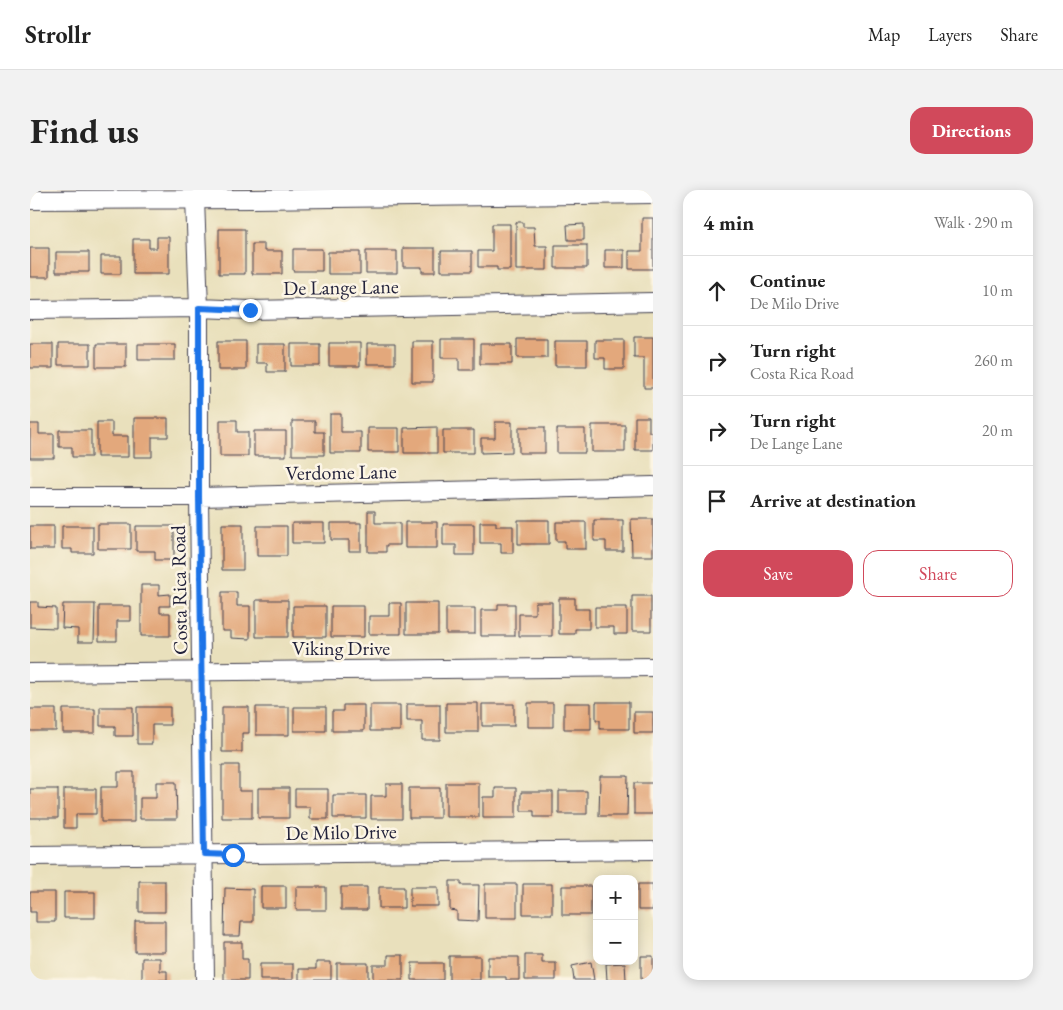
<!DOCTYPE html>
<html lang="en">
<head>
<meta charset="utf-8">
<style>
	:root { --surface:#fff; --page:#f2f2f2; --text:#222; --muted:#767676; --line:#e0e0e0; --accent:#d1495b }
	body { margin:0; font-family:"EB Garamond",serif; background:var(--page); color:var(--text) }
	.controls { position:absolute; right:15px; bottom:15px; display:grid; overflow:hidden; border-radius:10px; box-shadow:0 2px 12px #0003 }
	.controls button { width:45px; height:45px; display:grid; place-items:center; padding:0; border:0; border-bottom:1px solid var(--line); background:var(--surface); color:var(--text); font:25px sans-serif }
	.stop { position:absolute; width:15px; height:15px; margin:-11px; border:4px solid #1a73e8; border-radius:50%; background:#fff }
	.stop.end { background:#1a73e8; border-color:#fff; box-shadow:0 1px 5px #0008 }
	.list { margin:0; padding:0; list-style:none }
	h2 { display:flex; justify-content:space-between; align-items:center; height:65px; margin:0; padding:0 20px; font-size:21px }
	h2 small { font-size:16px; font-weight:400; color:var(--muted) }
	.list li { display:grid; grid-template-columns:32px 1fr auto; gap:15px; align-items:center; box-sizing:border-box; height:70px; padding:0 20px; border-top:1px solid var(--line) }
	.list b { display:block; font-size:19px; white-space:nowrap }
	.list p { margin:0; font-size:16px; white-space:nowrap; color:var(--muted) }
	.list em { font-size:16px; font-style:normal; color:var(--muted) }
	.actions { display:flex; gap:10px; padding:15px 20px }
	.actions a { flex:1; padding:11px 0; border:1px solid var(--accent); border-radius:15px; text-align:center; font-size:18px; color:var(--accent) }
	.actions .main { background:var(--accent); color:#fff }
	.icon { flex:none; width:28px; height:28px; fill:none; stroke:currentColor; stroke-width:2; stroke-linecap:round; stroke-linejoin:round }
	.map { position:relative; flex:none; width:623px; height:790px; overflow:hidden; border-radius:15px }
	header { display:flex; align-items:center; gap:30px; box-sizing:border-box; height:70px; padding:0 25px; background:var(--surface); border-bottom:1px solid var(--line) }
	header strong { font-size:24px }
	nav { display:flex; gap:28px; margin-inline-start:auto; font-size:18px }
	.intro { display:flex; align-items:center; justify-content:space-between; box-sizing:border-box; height:120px; padding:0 30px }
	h1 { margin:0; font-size:35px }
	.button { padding:12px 22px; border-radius:15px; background:var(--accent); color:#fff; font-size:18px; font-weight:700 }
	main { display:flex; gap:30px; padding:0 30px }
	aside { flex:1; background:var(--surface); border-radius:15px; box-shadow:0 2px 12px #0003 }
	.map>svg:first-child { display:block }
	.building { fill:#e3a87c }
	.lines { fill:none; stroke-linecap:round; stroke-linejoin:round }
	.minor-casing { stroke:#403e4e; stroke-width:20 }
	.minor { stroke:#fff; stroke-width:18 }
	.route { stroke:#1a73e8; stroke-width:6 }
	.labels { text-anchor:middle; stroke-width:5; stroke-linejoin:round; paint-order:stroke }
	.street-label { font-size:20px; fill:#22223b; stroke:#fcf5e5 }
</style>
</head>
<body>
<header>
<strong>Strollr</strong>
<nav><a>Map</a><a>Layers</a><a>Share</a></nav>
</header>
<div class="intro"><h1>Find us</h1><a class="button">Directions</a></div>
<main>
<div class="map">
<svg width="623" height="790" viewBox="0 0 623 790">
	<rect width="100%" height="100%" fill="#fcf5e5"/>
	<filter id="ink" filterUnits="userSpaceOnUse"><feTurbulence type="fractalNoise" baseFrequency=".02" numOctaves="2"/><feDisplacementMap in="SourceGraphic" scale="10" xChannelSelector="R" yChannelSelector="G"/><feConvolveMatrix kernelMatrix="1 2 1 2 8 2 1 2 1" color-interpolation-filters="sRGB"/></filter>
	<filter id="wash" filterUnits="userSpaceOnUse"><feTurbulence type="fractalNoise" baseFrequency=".0096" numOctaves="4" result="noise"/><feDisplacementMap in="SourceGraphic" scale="20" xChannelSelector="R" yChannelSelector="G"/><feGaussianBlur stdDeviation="1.12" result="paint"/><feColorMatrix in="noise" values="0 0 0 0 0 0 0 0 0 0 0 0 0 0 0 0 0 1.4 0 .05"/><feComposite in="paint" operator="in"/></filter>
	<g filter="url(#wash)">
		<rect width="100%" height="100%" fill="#e9e0bc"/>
		<g id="blocks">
			<path class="building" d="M 612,28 L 623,28 L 623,79 L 599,79 L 599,61 L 612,61 Z
				M 486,32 L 493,32 L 493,37 L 504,37 L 505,56 L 517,56 L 517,80 L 486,80 Z
				M 462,34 L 480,34 L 480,80 L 467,80 L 467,77 L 448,77 L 448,61 L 462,61 Z
				M 554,34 L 554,50 L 538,50 L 537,35 Z
				M 189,39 L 215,39 L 215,84 L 189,84 Z
				M 127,47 L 139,47 L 139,84 L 103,84 L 103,49 L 119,49 L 119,58 L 127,58 Z
				M 222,54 L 234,54 L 234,61 L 252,61 L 252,84 L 222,84 Z
				M 525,55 L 557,55 L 557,78 L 525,78 Z
				M 0,58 L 19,58 L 19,87 L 0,87 Z
				M 373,58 L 405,58 L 405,82 L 392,82 L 392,77 L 373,77 Z
				M 263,59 L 292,59 L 292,81 L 263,81 Z
				M 575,60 L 594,60 L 594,78 L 575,78 Z
				M 336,61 L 367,61 L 367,83 L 336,83 Z
				M 411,61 L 442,61 L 442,81 L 411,81 Z
				M 26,62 L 59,62 L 59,82 L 26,82 Z
				M 298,62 L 330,62 L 330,84 L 298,84 Z
				M 71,66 L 91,66 L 91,84 L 71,84 Z
				M 604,147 L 623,147 L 623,198 L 614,198 L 614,168 L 604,168 Z
				M 411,149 L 444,149 L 444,180 L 429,180 L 429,168 L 411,168 Z
				M 487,149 L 517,149 L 517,168 L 487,168 Z
				M 565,150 L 594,150 L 594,179 L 575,179 L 575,168 L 565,168 Z
				M 188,151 L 216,151 L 216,180 L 188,180 Z
				M 382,151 L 403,151 L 403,192 L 382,192 Z
				M 525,151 L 557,151 L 557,176 L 525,176 Z
				M 299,153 L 330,153 L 330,176 L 299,176 Z
				M 0,154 L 23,154 L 23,178 L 0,178 Z
				M 28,154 L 60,154 L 60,175 L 28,175 Z
				M 66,154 L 96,154 L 96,177 L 66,177 Z
				M 108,154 L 145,154 L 145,170 L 108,170 Z
				M 226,154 L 255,154 L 255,182 L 237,182 L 237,173 L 226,173 Z
				M 261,154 L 290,154 L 290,176 L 261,176 Z
				M 337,154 L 365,154 L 365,174 L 337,174 Z
				M 450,154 L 482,154 L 482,174 L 450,174 Z
				M 300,224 L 311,224 L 311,242 L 331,242 L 331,263 L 300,263 Z
				M 605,227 L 619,227 L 619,242 L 623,242 L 623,260 L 605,260 Z
				M 104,228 L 138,228 L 138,247 L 122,247 L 122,267 L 104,267 Z
				M 190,230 L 207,230 L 207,242 L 218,242 L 218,266 L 190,266 Z
				M 262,231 L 285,231 L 285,242 L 294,242 L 294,265 L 262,265 Z
				M 67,232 L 82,232 L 82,246 L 98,246 L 98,267 L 67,267 Z
				M 465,232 L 482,232 L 482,262 L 451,263 L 451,248 L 465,248 Z
				M 0,234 L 9,234 L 9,244 L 24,244 L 24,268 L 0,268 Z
				M 562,235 L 595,235 L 595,262 L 562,262 Z
				M 407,237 L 407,263 L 374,263 L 374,238 Z
				M 489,237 L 515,237 L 515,263 L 489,263 Z
				M 338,238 L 369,238 L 369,262 L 338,262 Z
				M 527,239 L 555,239 L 555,263 L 527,263 Z
				M 29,240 L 61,240 L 61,267 L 42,267 L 42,257 L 29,257 Z
				M 413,240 L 444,240 L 444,263 L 413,263 Z
				M 224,241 L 256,241 L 256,266 L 224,266 Z
				M 338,321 L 345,321 L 345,333 L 370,333 L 370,355 L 356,355 L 356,362 L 338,362 Z
				M 601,329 L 623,329 L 623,366 L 602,366 Z
				M 488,330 L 519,330 L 519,354 L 488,354 Z
				M 564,330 L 593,330 L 593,361 L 576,361 L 576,351 L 564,351 Z
				M 375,332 L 407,332 L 407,358 L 375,358 Z
				M 450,332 L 466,332 L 466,336 L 483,336 L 483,363 L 471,363 L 471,353 L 450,353 Z
				M 526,332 L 556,332 L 556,359 L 535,359 L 535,351 L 526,351 Z
				M 262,333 L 294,333 L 294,353 L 262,353 Z
				M 301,333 L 331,333 L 331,361 L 319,361 L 319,350 L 301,350 Z
				M 68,334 L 101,334 L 101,359 L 68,359 Z
				M 192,334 L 213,334 L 213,380 L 192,380 Z
				M 413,334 L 444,334 L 444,365 L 426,365 L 426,355 L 413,355 Z
				M 0,336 L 24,336 L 24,359 L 0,359 Z
				M 32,336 L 63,336 L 63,363 L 42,363 L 42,359 L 32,359 Z
				M 106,336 L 144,336 L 144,370 L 125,370 L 125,361 L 106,361 Z
				M 227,336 L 257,336 L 257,366 L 227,366 Z
				M 111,395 L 129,395 L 129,405 L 140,404 L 140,416 L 130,416 L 130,423 L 140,423 L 140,446 L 111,446 Z
				M 192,402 L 207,402 L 207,416 L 220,416 L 220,449 L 201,448 L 201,441 L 192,441 Z
				M 602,406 L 621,406 L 621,441 L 602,441 Z
				M 529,408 L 545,408 L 545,419 L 559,419 L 559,439 L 545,439 L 545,444 L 529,444 Z
				M 226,410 L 258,410 L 258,447 L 226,447 Z
				M 0,412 L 8,412 L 8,417 L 26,418 L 26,438 L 0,437 Z
				M 505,412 L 522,412 L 522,446 L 489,446 L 489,424 L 505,424 Z
				M 359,413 L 371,413 L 371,444 L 339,444 L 339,426 L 359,426 Z
				M 376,413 L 408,413 L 408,444 L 376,444 Z
				M 33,414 L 65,414 L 64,452 L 48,452 L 48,439 L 32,438 Z
				M 468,414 L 485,414 L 485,446 L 451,446 L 451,420 L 468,420 Z
				M 69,416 L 101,416 L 101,431 L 87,431 L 87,451 L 69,451 Z
				M 263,416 L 296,416 L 296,447 L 263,447 Z
				M 301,416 L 334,416 L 334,447 L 301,447 Z
				M 565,417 L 597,417 L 597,444 L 584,444 L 584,437 L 565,437 Z
				M 416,418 L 445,418 L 445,444 L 416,444 Z
				M 566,512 L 599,512 L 599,539 L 570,539 L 570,530 L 566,530 Z
				M 416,513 L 448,513 L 448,542 L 416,542 Z
				M 498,513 L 523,513 L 523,537 L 498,537 Z
				M 534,513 L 561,513 L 561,539 L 534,539 Z
				M 377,514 L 410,514 L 410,550 L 392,550 L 392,531 L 377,531 Z
				M 452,514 L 484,514 L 484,536 L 452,536 Z
				M 313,515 L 334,515 L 334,541 L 302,541 L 302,521 L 313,521 Z
				M 340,515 L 370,515 L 370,541 L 340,541 Z
				M 70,517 L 103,517 L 103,546 L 85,546 L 85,536 L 70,536 Z
				M 107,517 L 140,517 L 140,535 L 122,535 L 122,554 L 107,554 Z
				M 192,517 L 219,517 L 219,543 L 212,543 L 212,562 L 192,562 Z
				M 226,517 L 259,517 L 259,545 L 226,545 Z
				M 264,517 L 296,517 L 296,541 L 264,541 Z
				M 0,519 L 26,519 L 26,541 L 0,541 Z
				M 33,519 L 65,519 L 65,543 L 33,543 Z
				M 604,522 L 623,522 L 623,543 L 604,543 Z
				M 192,575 L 209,575 L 209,601 L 222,601 L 222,628 L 192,628 Z
				M 88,582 L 104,582 L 104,632 L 71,632 L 71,597 L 88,597 Z
				M 570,586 L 598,586 L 597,626 L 569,626 Z
				M 126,592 L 146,592 L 147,629 L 110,629 L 110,608 L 126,608 Z
				M 416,593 L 449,593 L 449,627 L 416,627 Z
				M 604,593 L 623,593 L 623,624 L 604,624 Z
				M 356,594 L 372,594 L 372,629 L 341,629 L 341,606 L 356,606 Z
				M 228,598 L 259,598 L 259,628 L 228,628 Z
				M 379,598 L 410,598 L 410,628 L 379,628 Z
				M 465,598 L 486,598 L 486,628 L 453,628 L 453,607 L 465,607 Z
				M 0,599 L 28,599 L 28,628 L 0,628 Z
				M 34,599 L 66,599 L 66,624 L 46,624 L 46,638 L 34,638 Z
				M 265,599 L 298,599 L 298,629 L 280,629 L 280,617 L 265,617 Z
				M 529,601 L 557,601 L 557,624 L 529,624 Z
				M 491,602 L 523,602 L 523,627 L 504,627 L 504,621 L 491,621 Z
				M 303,605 L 336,605 L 336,628 L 303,628 Z
				M 109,691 L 135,691 L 135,722 L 109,722 Z
				M 420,691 L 431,691 L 431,695 L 449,695 L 448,731 L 427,730 L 427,721 L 420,720 Z
				M 455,694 L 487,694 L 487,728 L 455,728 Z
				M 493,694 L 522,694 L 522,724 L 493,724 Z
				M 608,694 L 623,694 L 623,720 L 608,720 Z
				M 231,696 L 256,696 L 256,718 L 231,718 Z
				M 532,696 L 561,696 L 561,725 L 532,725 Z
				M 266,697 L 296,697 L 296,720 L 266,720 Z
				M 311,697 L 337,697 L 337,720 L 311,720 Z
				M 349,697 L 374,697 L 374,718 L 349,718 Z
				M 380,697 L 408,697 L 408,716 L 380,716 Z
				M 195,698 L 223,699 L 223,732 L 211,732 L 210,746 L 194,746 Z
				M 0,702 L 25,702 L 25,732 L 6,732 L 6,722 L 0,722 Z
				M 34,702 L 65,702 L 65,728 L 34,728 Z
				M 105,731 L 135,731 L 135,762 L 105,762 Z
				M 194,752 L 212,752 L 212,769 L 218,769 L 218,790 L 194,790 Z
				M 358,765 L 373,765 L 373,790 L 343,790 L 343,775 L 358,775 Z
				M 495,765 L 512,765 L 512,773 L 526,773 L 526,790 L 495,790 Z
				M 419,766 L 450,766 L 450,790 L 419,790 Z
				M 611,766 L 623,766 L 623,790 L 611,790 Z
				M 458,767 L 489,767 L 489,790 L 476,790 L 476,787 L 458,787 Z
				M 112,768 L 130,768 L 130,781 L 137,781 L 137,790 L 112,790 Z
				M 286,772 L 301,772 L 301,790 L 269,790 L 269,779 L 286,779 Z
				M 561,772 L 564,790 L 544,790 L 542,776 Z
				M 307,773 L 338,773 L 338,790 L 307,790 Z
				M 382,773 L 413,773 L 413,790 L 382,790 Z
				M 595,773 L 596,790 L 577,790 L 576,774 Z
				M 230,774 L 263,774 L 263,790 L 230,790 Z"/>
		</g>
	</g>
	<g filter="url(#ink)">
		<use href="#blocks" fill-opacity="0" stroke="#403e4e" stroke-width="1"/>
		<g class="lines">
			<defs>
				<path id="minor" d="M 165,9 L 169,118 L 169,307 L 175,790
					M 0,10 L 223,9 L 623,4
					M 0,120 L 169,118 L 220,120 L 623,112
					M 0,307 L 169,307 L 623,296
					M 0,483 L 623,477
					M 0,666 L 623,660"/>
			</defs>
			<use href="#minor" class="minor-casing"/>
			<use href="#minor" class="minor"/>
		</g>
	</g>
	<g class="lines" filter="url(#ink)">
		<path class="route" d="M 203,665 L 174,664 L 169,307 L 169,118 L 220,120"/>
	</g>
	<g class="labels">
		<g class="street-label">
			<text transform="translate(311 97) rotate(-1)" y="7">De Lange Lane</text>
			<text transform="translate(311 282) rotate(-1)" y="7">Verdome Lane</text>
			<text transform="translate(149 400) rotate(-91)" y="7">Costa Rica Road</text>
			<text x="311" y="465">Viking Drive</text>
			<text transform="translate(311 642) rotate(-1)" y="7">De Milo Drive</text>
		</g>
	</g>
</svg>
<div class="controls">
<button>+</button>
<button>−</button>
</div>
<div class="stop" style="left:203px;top:665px"></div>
<div class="stop end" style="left:220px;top:120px"></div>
</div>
<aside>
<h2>4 min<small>Walk · 290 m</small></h2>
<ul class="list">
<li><svg class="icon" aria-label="ahead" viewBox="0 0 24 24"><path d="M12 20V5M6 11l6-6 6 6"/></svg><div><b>Continue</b><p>De Milo Drive</p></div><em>10 m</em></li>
<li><svg class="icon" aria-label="right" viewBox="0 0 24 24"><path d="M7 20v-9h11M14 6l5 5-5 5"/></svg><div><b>Turn right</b><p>Costa Rica Road</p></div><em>260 m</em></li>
<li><svg class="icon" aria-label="right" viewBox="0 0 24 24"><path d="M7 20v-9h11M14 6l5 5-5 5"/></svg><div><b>Turn right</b><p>De Lange Lane</p></div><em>20 m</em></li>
<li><svg class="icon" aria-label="arrive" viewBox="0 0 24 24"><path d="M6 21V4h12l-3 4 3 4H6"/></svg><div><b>Arrive at destination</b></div></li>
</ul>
<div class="actions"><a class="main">Save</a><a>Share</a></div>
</aside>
</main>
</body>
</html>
